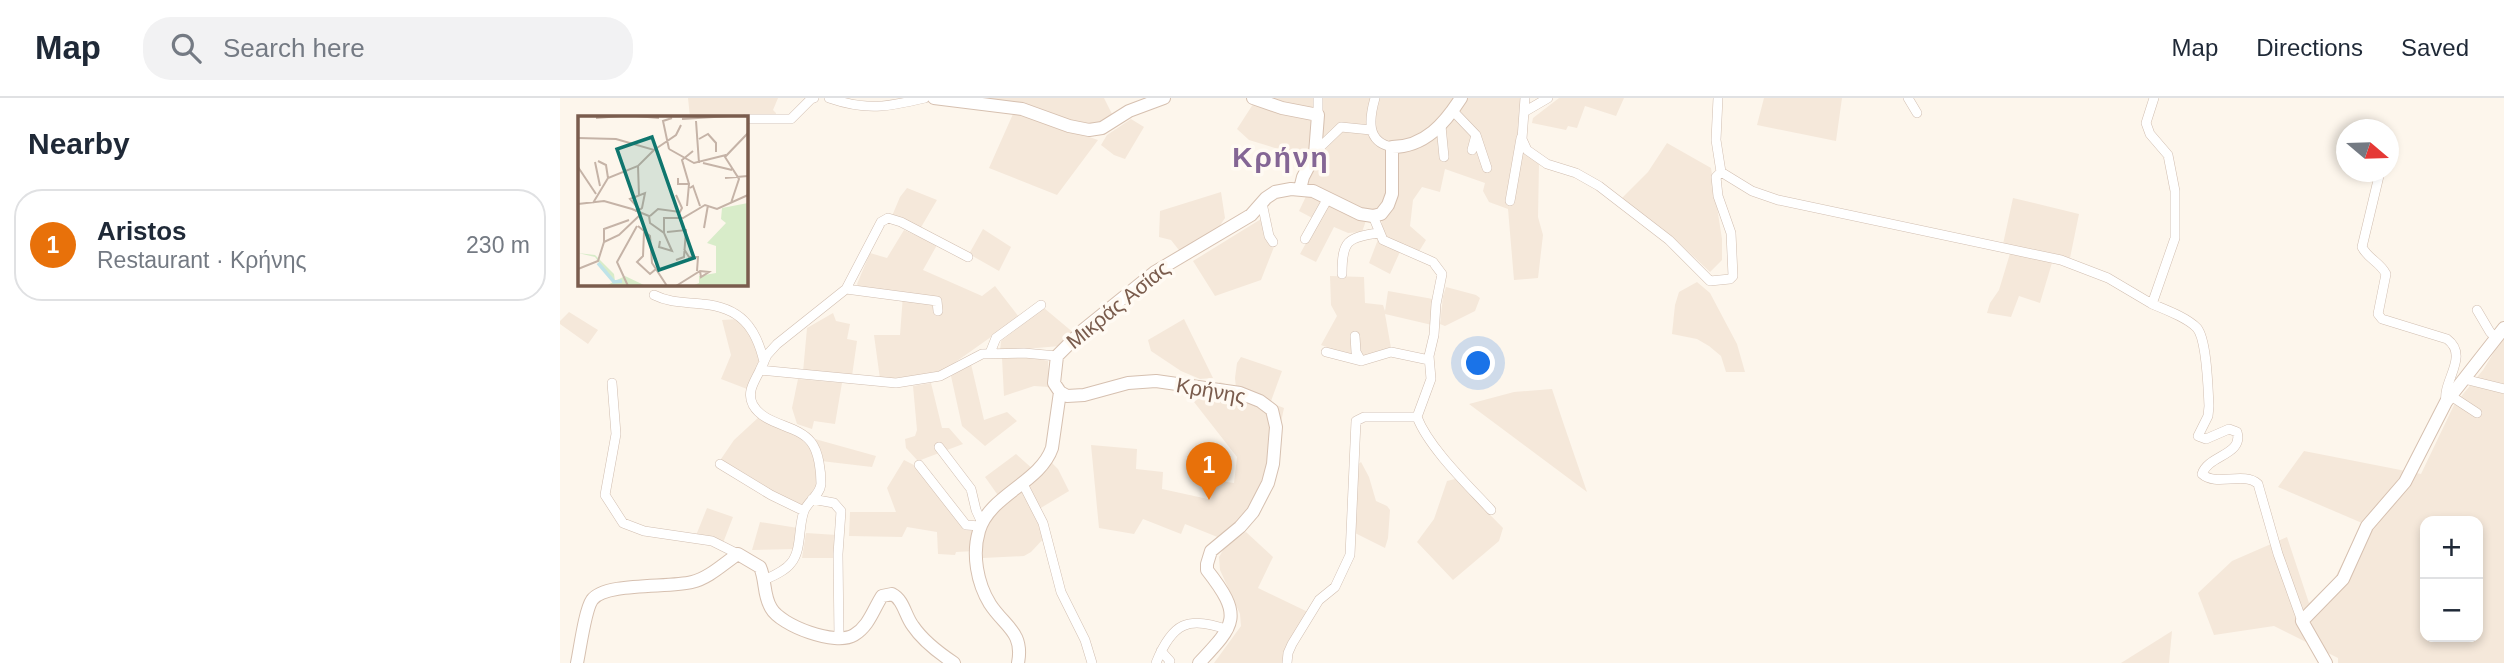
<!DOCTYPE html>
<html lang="en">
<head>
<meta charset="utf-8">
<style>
	:root { --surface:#fff; --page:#f2f2f3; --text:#1f2937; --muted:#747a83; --line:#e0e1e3; --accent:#1a73e8 }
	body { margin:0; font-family:Arial,sans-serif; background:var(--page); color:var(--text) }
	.controls { position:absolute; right:21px; bottom:21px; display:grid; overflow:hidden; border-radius:14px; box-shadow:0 4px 10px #0003 }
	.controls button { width:63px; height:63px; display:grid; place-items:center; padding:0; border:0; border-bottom:2px solid var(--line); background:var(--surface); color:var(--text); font:35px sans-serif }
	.compass { position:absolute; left:1776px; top:21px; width:63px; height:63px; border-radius:50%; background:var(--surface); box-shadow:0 4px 10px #0003; rotate:109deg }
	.you { position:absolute; left:919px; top:266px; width:24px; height:24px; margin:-18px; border:5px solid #fff; border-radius:50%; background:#1a73e8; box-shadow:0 0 0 10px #1a73e833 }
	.badge { display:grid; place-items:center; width:46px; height:46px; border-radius:50%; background:var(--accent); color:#fff; font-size:23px; font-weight:700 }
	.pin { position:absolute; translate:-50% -58px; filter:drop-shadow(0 2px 4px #0008) }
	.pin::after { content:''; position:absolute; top:37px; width:24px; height:21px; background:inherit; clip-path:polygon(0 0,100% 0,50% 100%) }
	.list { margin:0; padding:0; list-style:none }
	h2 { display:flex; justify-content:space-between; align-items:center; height:91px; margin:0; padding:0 28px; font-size:30px }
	h2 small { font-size:23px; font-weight:400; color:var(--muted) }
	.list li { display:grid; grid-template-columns:46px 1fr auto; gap:21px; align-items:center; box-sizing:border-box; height:112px; margin:0 14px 14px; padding:0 14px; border:2px solid var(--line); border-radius:28px }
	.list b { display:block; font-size:26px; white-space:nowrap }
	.list p { margin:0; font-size:23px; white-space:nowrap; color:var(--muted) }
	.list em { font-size:23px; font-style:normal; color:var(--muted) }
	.icon { flex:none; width:38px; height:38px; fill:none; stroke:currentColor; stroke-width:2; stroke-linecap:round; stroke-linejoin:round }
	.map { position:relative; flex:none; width:1944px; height:565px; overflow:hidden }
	header { display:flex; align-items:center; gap:42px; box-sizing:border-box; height:98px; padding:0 35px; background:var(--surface); border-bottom:2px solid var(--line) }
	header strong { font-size:33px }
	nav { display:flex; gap:38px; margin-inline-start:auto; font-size:24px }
	.search { width:490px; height:63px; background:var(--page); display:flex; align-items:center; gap:18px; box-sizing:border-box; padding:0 24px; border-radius:28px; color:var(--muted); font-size:26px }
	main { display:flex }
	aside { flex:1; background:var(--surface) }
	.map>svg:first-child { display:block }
	.residential { fill:#f5e8da; fill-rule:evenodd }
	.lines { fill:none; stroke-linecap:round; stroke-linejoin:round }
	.street-casing { stroke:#d1beb0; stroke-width:10 }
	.secondary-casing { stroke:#d6c0b0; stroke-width:14 }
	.street { stroke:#fff; stroke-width:9 }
	.secondary { stroke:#fff; stroke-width:12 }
	.labels { text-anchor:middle; stroke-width:7; stroke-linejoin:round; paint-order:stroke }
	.street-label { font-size:21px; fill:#7a5c4d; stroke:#fffaf3 }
	.district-label { font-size:28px; font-weight:bold; letter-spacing:2px; fill:#846695; stroke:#fffaf3 }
	.inset-river { fill:none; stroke:#bfe3e8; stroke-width:3.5 }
	.inset-road { fill:none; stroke:#c5b3a7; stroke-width:2 }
	.view { fill:#0f766e; fill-opacity:0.15; stroke:#0f766e; stroke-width:3.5 }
	.inset-edge { fill:none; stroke:#7a5c4d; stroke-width:3.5 }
</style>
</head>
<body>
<header>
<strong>Map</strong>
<div class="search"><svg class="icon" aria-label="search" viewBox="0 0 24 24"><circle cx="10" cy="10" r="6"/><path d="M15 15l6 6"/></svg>Search here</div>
<nav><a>Map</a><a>Directions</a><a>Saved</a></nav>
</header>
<main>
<aside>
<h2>Nearby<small></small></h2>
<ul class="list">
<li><span class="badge" style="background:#e8710a">1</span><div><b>Aristos</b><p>Restaurant · Κρήνης</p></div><em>230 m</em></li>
</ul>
</aside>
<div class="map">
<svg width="1944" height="565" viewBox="0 0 1944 565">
	<rect width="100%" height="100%" fill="#fdf6ec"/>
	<path class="residential" d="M 128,0 L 218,0 L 213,12 L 216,15 L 215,23 L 186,19 L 130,19 Z
		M 420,0 L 544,0 L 555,22 L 543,30 Z
		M 697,0 L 964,0 L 956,49 L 979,66 L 978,119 L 983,137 L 978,180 L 954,182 L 948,111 L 929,104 L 923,93 L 925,85 L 885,71 L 880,94 L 862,89 L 853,102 L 850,128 L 866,142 L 858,155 L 843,147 L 830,176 L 809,165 L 822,131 L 821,115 L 809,114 L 802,134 L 788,135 L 774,129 L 756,164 L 740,156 L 758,123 L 739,113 L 751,88 L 747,87 L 750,74 L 722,57 L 725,53 L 689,42 L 677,31 Z
		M 999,0 L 1064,0 L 1056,18 L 1025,8 L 1017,30 L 1008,28 L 1006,32 L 972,25 L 973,20 Z
		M 1204,0 L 1282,0 L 1276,43 L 1197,27 Z
		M 453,16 L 468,18 L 538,42 L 497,97 L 429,70 Z
		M 571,21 L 584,29 L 565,61 L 554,57 L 541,47 L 547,37 Z
		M 1107,45 L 1151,70 L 1162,141 L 1162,162 L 1150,174 L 1118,144 L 1060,102 L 1088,74 Z
		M 347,90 L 377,102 L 360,131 L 332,118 L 340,99 Z
		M 661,94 L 665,120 L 657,132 L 622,156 L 611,142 L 599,139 L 600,113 Z
		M 1453,100 L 1519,116 L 1510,160 L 1494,158 L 1480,205 L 1459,198 L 1451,219 L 1427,215 L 1430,205 L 1439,192 L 1452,149 L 1443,146 Z
		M 701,121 L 707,141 L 714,149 L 701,182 L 655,198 L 633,163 Z
		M 423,131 L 451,149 L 439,173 L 409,156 Z
		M 344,132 L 377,147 L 363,172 L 422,198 L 435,188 L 459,219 L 383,273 L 374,277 L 320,281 L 314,237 L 340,237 L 343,197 L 300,191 L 297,186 L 310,155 L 327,160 Z
		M 770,178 L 804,179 L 805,205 L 823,207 L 825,213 L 828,193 L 873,201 L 872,227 L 825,216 L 831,250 L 796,260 L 761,247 L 777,218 L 771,207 Z
		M 1137,184 L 1150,195 L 1177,246 L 1185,274 L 1166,274 L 1161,258 L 1149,248 L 1137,241 L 1112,236 L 1115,207 L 1119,194 Z
		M 886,189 L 916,197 L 920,200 L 915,213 L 885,228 L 880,226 L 883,198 Z
		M 484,210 L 515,236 L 500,248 L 440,253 L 441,243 Z
		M 9,214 L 38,232 L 28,246 L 0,226 L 0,223 Z
		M 273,215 L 276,223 L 290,226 L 287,241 L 297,243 L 292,278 L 243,274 L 247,230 Z
		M 179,221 L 201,244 L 200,267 L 187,291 L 161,281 L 171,257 L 162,222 Z
		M 624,221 L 653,280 L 640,281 L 621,273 L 591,253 L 588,242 Z
		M 1944,238 L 1944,565 L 1778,565 L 1778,560 L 1714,528 L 1654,537 L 1638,495 L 1672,463 L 1727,439 L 1749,505 L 1775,480 L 1802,425 L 1718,389 L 1744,353 L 1861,376 L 1894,307 L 1923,272 ZM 1865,423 L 1918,423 L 1918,539 L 1865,539 Z
		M 681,259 L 722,273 L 711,303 L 684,294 L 724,310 L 710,375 L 688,418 L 660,440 L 625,426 L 621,436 L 583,421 L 574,436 L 539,430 L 531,347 L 577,351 L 576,371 L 603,374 L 602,391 L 648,401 L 654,382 L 674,385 L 677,359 L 634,304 L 660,284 L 676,290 L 675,280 L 677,265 Z
		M 442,260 L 476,260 L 488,263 L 489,289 L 474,288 L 444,298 Z
		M 411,266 L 424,322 L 447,314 L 457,323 L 425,348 L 402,328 L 391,278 Z
		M 238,281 L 282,285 L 275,326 L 254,323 L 252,331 L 237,326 L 232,310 Z
		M 371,285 L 382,330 L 389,330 L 403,346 L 358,363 L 346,350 L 345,341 L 355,338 L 357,332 L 353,288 Z
		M 992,291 L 1004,327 L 1027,394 L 909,306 L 954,294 Z
		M 200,318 L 236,337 L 253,352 L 257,386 L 243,407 L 216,395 L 161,361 L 174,342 Z
		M 255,341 L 316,358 L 312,369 L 261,363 L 260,352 Z
		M 456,356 L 475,373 L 442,403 L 425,379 Z
		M 344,362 L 356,368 L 371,385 L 404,432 L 417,433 L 415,453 L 396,454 L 395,457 L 378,456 L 377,434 L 347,429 L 342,439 L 289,438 L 290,414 L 336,414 L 327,390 Z
		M 491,364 L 498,371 L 509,393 L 479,411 L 486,438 L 471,454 L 464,458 L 423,460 L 423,437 L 432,420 L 463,386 Z
		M 801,364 L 809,379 L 816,403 L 827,408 L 830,412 L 828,440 L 825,450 L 795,435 L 796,368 Z
		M 895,381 L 943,430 L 939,443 L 893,482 L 857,444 L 874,421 L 887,383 Z
		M 147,410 L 173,419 L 163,445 L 135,440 Z
		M 200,424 L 238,430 L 235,451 L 192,452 Z
		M 686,434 L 713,459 L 698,490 L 748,514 L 727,551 L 722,565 L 654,565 L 681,528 L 680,516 L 660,472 L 659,459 L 665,449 Z
		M 246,435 L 277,437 L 276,460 L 242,460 Z
		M 1612,533 L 1609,565 L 1561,565 Z"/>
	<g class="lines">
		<defs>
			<path id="street" d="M 269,0 C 307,13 327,9 365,0
				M 815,0 C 809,21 806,44 832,49
				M 965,0 L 962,41 L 967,52 L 987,66 L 1016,75 L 1039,88 L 1109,142 L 1150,183 L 1170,181 L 1173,178 L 1171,135 L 1158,98 L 1156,79 L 1161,74 L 1156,42 L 1158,0
				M 1348,0 L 1357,15
				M 1594,0 L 1586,25 L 1590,36 L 1608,57 L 1615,93 L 1615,140 L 1592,206 C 1606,212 1626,219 1637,230 C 1647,242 1648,291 1649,308 L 1648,318 L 1638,338 L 1646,341 L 1669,331 L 1677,334 C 1684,357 1648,357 1642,376 C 1656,389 1684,373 1698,386 L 1718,456 L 1742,523
				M 893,13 L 916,37 L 912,52
				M 964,14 L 988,0
				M 758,17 L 758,0
				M 186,21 L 231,21 L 251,1 L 254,0
				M 881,28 L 884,59
				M 916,37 L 927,70
				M 756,53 L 781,29 L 811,32
				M 1161,74 L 1192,93 L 1218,102 L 1501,162 L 1548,180 L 1592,206
				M 1814,74 L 1819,78 L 1802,149 C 1808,161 1820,164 1826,176 L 1818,216 L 1822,221 L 1887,241 C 1910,258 1882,283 1886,304
				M 950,103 L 961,40
				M 702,105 L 709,138 L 713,144
				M 745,141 L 768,100
				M 408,159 L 341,124 L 328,120 L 321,124 L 286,191 L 217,246 L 207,257 L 200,272 L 336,285 L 380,278 L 422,256 L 464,255 L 497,258
				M 782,176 C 782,143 787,139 819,135
				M 286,191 L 377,203 L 378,213
				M 94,197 C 110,205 125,204 142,206 C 180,209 196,229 204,264
				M 1917,212 L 1930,234 L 1936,240
				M 795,238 L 796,254 L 801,263
				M 766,254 L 801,263 L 831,254 L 869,262
				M 430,255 L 436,240 L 481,207
				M 200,272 C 195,283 186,294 193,307 C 205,328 237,326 251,344 C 259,354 261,374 261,386 C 260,397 248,403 244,413 C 238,429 242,452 231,465 C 225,473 213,478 204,482
				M 1904,281 L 1944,291
				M 52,285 L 56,336 L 45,397 L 63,425 L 84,433 L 152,443 L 178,456
				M 1891,298 L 1917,315
				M 857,319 C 869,350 908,387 931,412
				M 379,349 L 411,391 L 416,412 L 422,425
				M 160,366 L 211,397 L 244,413
				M 359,367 L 406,427 L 420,428
				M 463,386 L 483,425 L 501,494 L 525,542 L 532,565
				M 252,401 L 274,405 L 281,413 L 278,456 L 279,541
				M 601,553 L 610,563 L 609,565
				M 596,565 C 612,525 628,517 668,532
				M 727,565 L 728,555 L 732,546 L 759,502 L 775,489 L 790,457 L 796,323 L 804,319 L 857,319 L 871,281 L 869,258 L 874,237 L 876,206 L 882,176 L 873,164 L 823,142 L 813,118"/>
			<path id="secondary" d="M 374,0 L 462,11 L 509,28 L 529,32 L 542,30 L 569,13 L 604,0
				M 693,0 L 722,10 L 758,17 L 755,56 L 743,79 L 740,91
				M 17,565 C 20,551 25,512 32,502 C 44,484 110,490 132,484 C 149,480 163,466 178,456 L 200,469 C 206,482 203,497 211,510 C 221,528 276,548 294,537 C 309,528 313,512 322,498 L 332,496 C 344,502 345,518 353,528 C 363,543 379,555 394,565
				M 458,565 C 464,534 445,529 430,506 C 417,485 412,456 419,433 C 429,397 480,385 492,350 L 500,294
				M 639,565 C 676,526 683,518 647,472 L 647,466 L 651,453 L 680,429 L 693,414 L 708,385 L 713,366 L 716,329 L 712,312 L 700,303 L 680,295 L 596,283 L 568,285 L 524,297 L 507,298 L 500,294 L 494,285 L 497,258 L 522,233 L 595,174 L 691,117 L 706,100 L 715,94 L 731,91 L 753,93 L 800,116 L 813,118 L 821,116 L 828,107 L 832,96 L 832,49 C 865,49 885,25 901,0
				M 1766,565 L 1742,523 L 1783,481 L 1807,428 L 1845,384 L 1886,304 L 1944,230"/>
		</defs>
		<use href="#street" class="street-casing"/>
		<use href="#secondary" class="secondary-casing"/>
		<use href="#street" class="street"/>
		<use href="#secondary" class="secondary"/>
	</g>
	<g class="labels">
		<g class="street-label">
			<text transform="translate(558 207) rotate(-39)" y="7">Μικράς Ασίας</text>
			<text transform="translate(651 293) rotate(10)" y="7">Κρήνης</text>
		</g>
		<g class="district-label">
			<text x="721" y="69">Κρήνη</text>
		</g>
	</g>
	<g transform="translate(18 18)">
		<rect width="170" height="170" fill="#fdf6ec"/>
		<path d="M 170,87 L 170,170 L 114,170 L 121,167 L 121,160 L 138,157 L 138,130 L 129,127 L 148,107 L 143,103 L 144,92 ZM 0,137 L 17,139 L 36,158 L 37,165 L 47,160 L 68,170 L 28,170 L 35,166 L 17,141 Z" fill="#d8ecc9"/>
		<path class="inset-river" d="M 20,147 L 36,166 L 44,165"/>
		<path class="inset-road" d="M 58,0 L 81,2M 82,0 L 148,0M 18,2 L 43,0M 104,3 L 152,0M 118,5 L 121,47M 0,22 L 38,23 L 76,34 L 98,19 L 103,9M 121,23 L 130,18 L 138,27 L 138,36M 91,33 L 116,47 L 148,39M 91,33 L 85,5 L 94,2M 20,45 L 28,49 L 30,62M 17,46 L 22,70M 125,47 L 154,54M 60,50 L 61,80M 0,51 L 18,78M 100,62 L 100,68 L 111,68 L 109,90M 147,62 L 170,60M 111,68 L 104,44 L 115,35M 112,72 L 115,70 L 122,90M 15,87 L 30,62 L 60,50 L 76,34M 153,87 L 161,63 L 147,41 L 170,17M 0,88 L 26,85 L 54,93 L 71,100 L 72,107 L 86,117 L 94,135 L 81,131 L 82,125M 57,95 L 63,93 L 64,92 L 67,77 L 52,83 L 61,93M 72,100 L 80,93 L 102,96 L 104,92 L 98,79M 60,110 L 72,120 L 74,147 L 89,170M 126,112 L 130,89M 66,116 L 65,140 L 59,146 L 72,158 L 78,153M 89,116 L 108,114 L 106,141 L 98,144M 86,117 L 86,102 L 105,102 L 127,89 L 139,93 L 170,79M 26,126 L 26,113 L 51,104M 106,133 L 111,141 L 120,141 L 119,155M 0,153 L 20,145 L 26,126 L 41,119 L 63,98M 50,170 L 39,146 L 59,110M 98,170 L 122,155 L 131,156 L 123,161 L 122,155"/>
		<path class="view" d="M 74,21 L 116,142 L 81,154 L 39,33 Z"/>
		<rect width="170" height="170" class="inset-edge"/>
	</g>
</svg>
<div class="controls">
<button>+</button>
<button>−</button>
</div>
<svg class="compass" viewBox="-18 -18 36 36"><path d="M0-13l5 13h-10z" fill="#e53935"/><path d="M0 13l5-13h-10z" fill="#747a83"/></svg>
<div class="you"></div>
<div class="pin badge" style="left:649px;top:402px;background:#e8710a">1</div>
</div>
</main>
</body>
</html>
